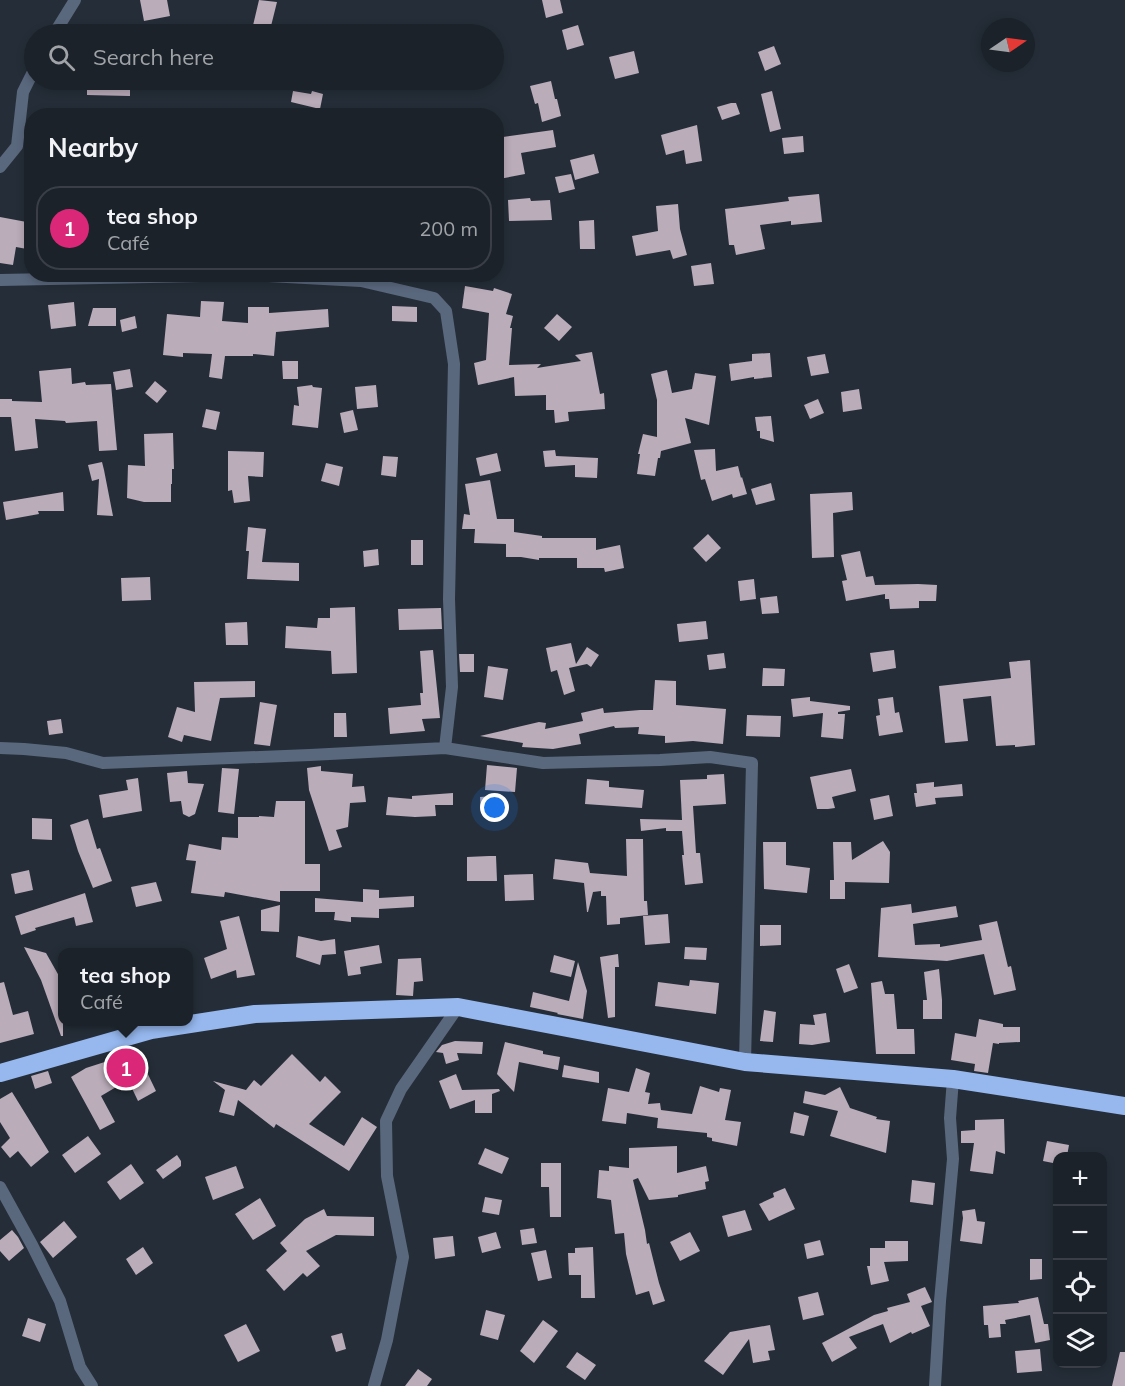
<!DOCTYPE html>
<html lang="en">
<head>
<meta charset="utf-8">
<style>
	:root { --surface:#1c222a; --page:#292f36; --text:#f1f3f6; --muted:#a0a4a8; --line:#3a3f47; --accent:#db2777 }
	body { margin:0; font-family:Mulish,sans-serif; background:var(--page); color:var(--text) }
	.controls { position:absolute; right:18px; bottom:18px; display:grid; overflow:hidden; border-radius:12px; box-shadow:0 3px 9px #0003 }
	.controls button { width:54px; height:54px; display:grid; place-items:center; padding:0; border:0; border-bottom:2px solid var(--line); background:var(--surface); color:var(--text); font:30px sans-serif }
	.compass { position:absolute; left:981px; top:18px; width:54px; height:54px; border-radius:50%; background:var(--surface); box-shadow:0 3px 9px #0003; rotate:77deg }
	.you { position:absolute; left:495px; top:808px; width:21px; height:21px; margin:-15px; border:4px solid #fff; border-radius:50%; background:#1a73e8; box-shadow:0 0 0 9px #1a73e833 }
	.badge { display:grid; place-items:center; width:39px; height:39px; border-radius:50%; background:var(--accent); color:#fff; font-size:20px; font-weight:700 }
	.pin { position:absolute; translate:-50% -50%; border:3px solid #fff; box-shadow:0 2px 6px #0006 }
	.popup { position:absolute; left:58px; top:948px; width:135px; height:78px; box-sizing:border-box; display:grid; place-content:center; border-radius:12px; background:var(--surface); filter:drop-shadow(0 2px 4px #0005); font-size:20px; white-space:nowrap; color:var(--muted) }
	.popup b { font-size:22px; color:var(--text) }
	.popup::after { content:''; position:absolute; left:50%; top:100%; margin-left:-12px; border:12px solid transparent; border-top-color:var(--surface) }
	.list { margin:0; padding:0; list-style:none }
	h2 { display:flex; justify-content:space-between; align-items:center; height:78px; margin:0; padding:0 24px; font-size:26px }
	h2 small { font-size:20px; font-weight:400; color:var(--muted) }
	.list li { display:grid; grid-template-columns:39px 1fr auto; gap:18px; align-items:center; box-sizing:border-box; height:84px; margin:0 12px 12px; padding:0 12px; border:2px solid var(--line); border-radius:24px }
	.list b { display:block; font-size:22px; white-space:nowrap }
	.list p { margin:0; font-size:20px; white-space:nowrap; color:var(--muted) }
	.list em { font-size:20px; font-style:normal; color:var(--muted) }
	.icon { flex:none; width:33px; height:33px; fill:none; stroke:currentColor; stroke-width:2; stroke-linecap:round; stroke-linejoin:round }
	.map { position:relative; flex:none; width:1125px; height:1386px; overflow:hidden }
	.search { position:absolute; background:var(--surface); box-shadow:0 3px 9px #0003; left:24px; top:24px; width:480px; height:66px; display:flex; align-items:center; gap:15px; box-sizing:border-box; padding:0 21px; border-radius:33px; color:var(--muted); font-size:22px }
	.panel { position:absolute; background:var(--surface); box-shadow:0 3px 9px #0003; left:24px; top:108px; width:480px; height:174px; border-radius:24px }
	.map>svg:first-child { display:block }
	.building { fill:#baacb9 }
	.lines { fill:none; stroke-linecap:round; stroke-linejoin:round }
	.street { stroke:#5a687e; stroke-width:12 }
	.highway { stroke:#96b8ef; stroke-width:18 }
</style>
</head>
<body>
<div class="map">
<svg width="1125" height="1386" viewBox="0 0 1125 1386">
	<rect width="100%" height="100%" fill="#252e38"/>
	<path class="building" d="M 140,0 L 167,0 L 170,16 L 144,21 Z
		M 259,0 L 277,2 L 269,34 L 251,34 Z
		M 542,0 L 560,0 L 563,13 L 546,18 Z
		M 578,25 L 584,45 L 567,50 L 562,30 Z
		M 774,46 L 781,64 L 765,71 L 758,52 Z
		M 634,51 L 639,73 L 615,79 L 609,57 Z
		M 87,80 L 130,80 L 130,96 L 87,95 Z
		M 551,81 L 555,99 L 557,99 L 561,116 L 542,122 L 538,103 L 535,104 L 530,86 Z
		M 293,91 L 311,94 L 312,91 L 323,94 L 320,109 L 291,102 Z
		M 772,91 L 781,129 L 770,132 L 761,94 Z
		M 731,103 L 736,103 L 740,114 L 722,120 L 717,107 Z
		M 697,125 L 702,161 L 686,164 L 684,150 L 666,155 L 661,135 Z
		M 553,130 L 556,147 L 521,153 L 525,174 L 499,179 L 496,168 L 496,138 Z
		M 803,136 L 804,152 L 784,154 L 782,138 Z
		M 594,154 L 599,173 L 575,180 L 570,160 Z
		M 571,174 L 575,189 L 559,193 L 555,177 Z
		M 819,194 L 822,222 L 791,225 L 791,221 L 760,225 L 765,249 L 736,255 L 734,245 L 729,245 L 725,209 L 789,201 L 788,197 Z
		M 530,198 L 531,201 L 550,200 L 552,220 L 509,221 L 508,200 Z
		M 678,204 L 680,229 L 687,255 L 673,259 L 670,250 L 636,256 L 632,236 L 658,231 L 656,206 Z
		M 0,217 L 32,223 L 27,249 L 16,247 L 13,265 L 0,263 Z
		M 594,220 L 595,249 L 580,249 L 579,221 Z
		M 711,263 L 714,284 L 694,286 L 691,266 Z
		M 465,286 L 493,291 L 494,288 L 512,294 L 506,314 L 513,316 L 510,328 L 512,328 L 509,365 L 541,364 L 537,368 L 581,361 L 575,355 L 592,352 L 600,394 L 604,393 L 605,409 L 568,412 L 569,421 L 555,423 L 554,410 L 546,410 L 546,395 L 515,396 L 514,377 L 478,385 L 474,363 L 486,360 L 489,313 L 462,308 Z
		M 201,301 L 224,302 L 222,321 L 248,323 L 248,307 L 269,307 L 269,313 L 328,309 L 329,327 L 276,332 L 274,356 L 253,354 L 253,356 L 225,356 L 222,379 L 209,377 L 212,354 L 183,353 L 183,357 L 163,355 L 167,314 L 200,317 Z
		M 74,302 L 76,326 L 51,329 L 48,305 Z
		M 392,306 L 417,307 L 417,322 L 392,321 Z
		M 93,308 L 116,308 L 116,326 L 88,326 Z
		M 557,314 L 572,327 L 559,341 L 544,328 Z
		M 135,316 L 137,328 L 122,332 L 120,320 Z
		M 770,353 L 772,377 L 754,379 L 754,377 L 731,381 L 729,364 L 752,361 L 752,354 Z
		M 825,354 L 829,373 L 811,376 L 807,357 Z
		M 282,361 L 298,361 L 298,379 L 283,379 Z
		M 71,368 L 72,384 L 85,382 L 86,385 L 111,384 L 117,450 L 99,451 L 97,421 L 66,423 L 65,421 L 35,419 L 38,448 L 15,451 L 11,417 L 0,417 L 0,399 L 12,399 L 12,401 L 42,402 L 39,371 Z
		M 130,369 L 133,387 L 116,390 L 113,372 Z
		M 667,370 L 672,393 L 692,389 L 695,373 L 716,376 L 709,425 L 685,418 L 691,443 L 661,451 L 660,458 L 658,458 L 655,476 L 637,474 L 640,454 L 638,454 L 643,434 L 657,437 L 657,400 L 651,374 Z
		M 155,381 L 167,391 L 157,403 L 145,393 Z
		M 312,385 L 313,387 L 322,388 L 318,428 L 292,425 L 294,405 L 299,406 L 297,387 Z
		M 376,385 L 378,407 L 357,409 L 355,387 Z
		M 859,389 L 862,409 L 843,412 L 841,392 Z
		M 818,399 L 824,413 L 810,419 L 804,405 Z
		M 206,409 L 220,412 L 216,430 L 202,427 Z
		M 353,410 L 358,430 L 344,433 L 340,413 Z
		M 771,416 L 774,442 L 760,438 L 760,431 L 757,431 L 755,417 Z
		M 173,433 L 174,469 L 172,469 L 172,484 L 171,484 L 171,502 L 144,502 L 127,498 L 128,465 L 145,466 L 144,434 Z
		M 715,449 L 716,471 L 738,466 L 741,478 L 742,477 L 747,494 L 733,498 L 732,494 L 712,501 L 705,479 L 701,480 L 694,450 Z
		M 555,450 L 556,456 L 598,458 L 597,478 L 575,477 L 575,465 L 545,467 L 543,451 Z
		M 228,451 L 264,452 L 263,477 L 248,476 L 250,501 L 234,503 L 232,490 L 228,491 Z
		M 497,453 L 501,471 L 480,476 L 476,458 Z
		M 383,456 L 398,457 L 396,477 L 381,475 Z
		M 102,462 L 104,470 L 113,516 L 97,515 L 99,479 L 92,481 L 88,465 Z
		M 326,463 L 343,467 L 339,486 L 321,481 Z
		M 490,480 L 497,519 L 514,519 L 514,532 L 542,536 L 542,538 L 596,538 L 596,550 L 620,545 L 624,568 L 605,572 L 604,568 L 577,568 L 577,558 L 539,558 L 539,560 L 521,557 L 506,557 L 506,544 L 474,543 L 475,529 L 462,529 L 464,514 L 470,515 L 465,484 Z
		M 771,483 L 775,500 L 756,505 L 751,489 Z
		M 63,492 L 64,511 L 38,511 L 39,514 L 6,520 L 3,502 Z
		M 852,492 L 853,510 L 833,513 L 834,557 L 812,558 L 810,494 Z
		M 248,527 L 266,529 L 262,562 L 299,563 L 299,581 L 247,579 L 249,551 L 246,551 Z
		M 708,534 L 721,548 L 706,562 L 693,548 Z
		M 411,540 L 423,540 L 423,565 L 411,565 Z
		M 378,549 L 379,565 L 364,567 L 363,551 Z
		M 860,551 L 866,577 L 873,576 L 875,585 L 918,584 L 937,585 L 936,601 L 919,601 L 919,608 L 890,609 L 889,599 L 885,599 L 885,594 L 846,601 L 842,581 L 847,580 L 841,555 Z
		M 150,577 L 151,600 L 122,601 L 121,578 Z
		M 754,579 L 756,599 L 740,601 L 738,581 Z
		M 777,596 L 779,613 L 762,614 L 760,598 Z
		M 355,607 L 357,673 L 332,674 L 331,651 L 285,648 L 286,626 L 317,628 L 318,618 L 330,618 L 330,608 Z
		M 441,608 L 442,629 L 399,630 L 398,609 Z
		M 706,621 L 708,639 L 679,642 L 677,624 Z
		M 247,622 L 248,645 L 226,645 L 225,623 Z
		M 571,643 L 576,664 L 587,647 L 599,655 L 591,667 L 587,664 L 569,668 L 575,691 L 564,695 L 557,670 L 551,672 L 546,648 Z
		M 433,650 L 440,718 L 422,719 L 425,731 L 390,734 L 388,708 L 421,705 L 420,693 L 423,693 L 420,651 Z
		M 894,650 L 896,668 L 873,672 L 870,653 Z
		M 724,653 L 726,668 L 709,670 L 707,655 Z
		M 459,654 L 474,654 L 474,672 L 460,672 Z
		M 1030,660 L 1035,745 L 1015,747 L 1015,745 L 996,746 L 991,696 L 963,699 L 968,741 L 945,743 L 939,686 L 1011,678 L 1009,662 Z
		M 488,666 L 508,669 L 503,700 L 484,697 Z
		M 763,668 L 785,669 L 784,686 L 762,686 Z
		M 655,680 L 676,681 L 676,705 L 726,709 L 723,744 L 693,741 L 665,743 L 665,736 L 638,734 L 639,727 L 615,728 L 614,726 L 579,734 L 581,744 L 553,749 L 522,747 L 523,743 L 480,736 L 539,722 L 546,723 L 545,729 L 583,721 L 581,713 L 603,708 L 604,713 L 640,710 L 653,710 Z
		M 255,681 L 255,697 L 220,698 L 211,741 L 184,735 L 182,742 L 168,737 L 177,707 L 195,712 L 194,682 Z
		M 810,697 L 810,701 L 850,706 L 850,710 L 838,712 L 838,714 L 845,714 L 843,739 L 821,737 L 823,713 L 793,717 L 791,699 Z
		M 893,697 L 895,713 L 899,712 L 903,732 L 879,736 L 876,716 L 880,715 L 878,699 Z
		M 260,702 L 277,705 L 270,746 L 254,744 Z
		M 334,713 L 346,713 L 347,737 L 334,737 Z
		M 747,715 L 781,716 L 780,737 L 746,736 Z
		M 61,719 L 63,733 L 49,735 L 47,721 Z
		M 487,765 L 517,768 L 515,792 L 485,790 Z
		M 321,766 L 321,771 L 353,774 L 352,787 L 364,786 L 366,802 L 350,803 L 348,827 L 336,830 L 342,847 L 329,851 L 309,790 L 307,768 Z
		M 222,768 L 239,769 L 234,814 L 218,812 Z
		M 851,769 L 856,791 L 832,797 L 835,808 L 828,809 L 817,809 L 810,777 Z
		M 187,771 L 188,783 L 204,784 L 195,814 L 189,817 L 183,814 L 181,801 L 170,802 L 167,773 Z
		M 724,774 L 726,804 L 693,806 L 696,853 L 700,853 L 703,883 L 685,885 L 682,855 L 684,855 L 682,831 L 666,831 L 666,828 L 641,831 L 640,819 L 682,820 L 680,780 L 707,779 L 707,775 Z
		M 138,778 L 142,811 L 103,818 L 99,795 L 128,790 L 126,780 Z
		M 587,779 L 609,781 L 609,787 L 644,790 L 642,808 L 585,804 Z
		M 934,782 L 934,787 L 962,784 L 963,796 L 935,798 L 936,804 L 916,807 L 914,793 L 917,793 L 916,784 Z
		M 453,793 L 453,805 L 435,805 L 436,816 L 415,817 L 386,815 L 388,797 L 412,799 L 412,796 Z
		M 889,795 L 893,816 L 874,820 L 870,799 Z
		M 494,796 L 495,812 L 481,812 L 480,797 Z
		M 276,801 L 305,801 L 305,864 L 320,864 L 320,891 L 280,891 L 280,902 L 225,892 L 224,897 L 191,893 L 196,861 L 186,860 L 189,844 L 221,850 L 222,837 L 238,838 L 238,817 L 259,817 L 259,816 L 274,817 Z
		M 32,818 L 52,819 L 52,840 L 32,839 Z
		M 88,819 L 97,849 L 100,848 L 112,881 L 93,888 L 78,851 L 70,825 Z
		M 626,839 L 643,839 L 644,901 L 647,901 L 648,915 L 620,918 L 620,924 L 607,925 L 606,896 L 601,896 L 601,891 L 593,892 L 588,912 L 587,912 L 584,883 L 553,879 L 555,859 L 588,863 L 590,873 L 627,876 Z
		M 883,841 L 890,852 L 889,883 L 845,882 L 845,899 L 830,899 L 830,880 L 834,880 L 833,842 L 851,842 L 852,860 Z
		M 763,842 L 786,842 L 786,865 L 810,868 L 807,893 L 764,889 Z
		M 489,856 L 496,856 L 497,881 L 467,881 L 467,857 Z
		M 29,870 L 33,890 L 15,894 L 11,874 Z
		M 533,874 L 534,900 L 505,901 L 504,875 Z
		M 156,882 L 162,901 L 136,907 L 131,887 Z
		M 363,889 L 379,890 L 379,898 L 414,896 L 414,907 L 379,909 L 379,918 L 351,917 L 351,922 L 334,920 L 335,912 L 315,912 L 315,898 L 363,902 Z
		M 85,893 L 93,922 L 76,926 L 74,917 L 35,928 L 36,930 L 21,935 L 15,916 Z
		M 911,904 L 912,913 L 956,906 L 958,917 L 913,924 L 915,945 L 940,944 L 940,947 L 982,940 L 979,925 L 997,921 L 1008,967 L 1011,966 L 1016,990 L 994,995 L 984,954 L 947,961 L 878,957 L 881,908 Z
		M 280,905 L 279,932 L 261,931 L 261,910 Z
		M 668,914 L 670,943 L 645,945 L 643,916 Z
		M 239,916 L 255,975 L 237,978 L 236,970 L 211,979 L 204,958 L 227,949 L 220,921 Z
		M 760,925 L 781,925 L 781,945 L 760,946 Z
		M 298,936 L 321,941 L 335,939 L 336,954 L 322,955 L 320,965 L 296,957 Z
		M 379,945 L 382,963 L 360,967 L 361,974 L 348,976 L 344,951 Z
		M 24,947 L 46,953 L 63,983 L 63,1036 L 61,1036 L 41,980 Z
		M 685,947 L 707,948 L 706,960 L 684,959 Z
		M 618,954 L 619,967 L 615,967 L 615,1017 L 608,1018 L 600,957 Z
		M 554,955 L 575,961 L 571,977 L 550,972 Z
		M 421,958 L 423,981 L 414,982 L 413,996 L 396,995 L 398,959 Z
		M 578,962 L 587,991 L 583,1019 L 557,1014 L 558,1013 L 530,1007 L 533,992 L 569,1001 Z
		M 849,964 L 858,988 L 844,993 L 836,969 Z
		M 939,969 L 942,1000 L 942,1019 L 923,1019 L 923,1000 L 927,1000 L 924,972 Z
		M 690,980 L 719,983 L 716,1014 L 655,1006 L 658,982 L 689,986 Z
		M 882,981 L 885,994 L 894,994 L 897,1029 L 914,1029 L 915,1054 L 876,1054 L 871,983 Z
		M 4,982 L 13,1015 L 28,1011 L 34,1034 L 0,1043 L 0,983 Z
		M 764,1010 L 776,1012 L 773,1042 L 760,1041 Z
		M 826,1013 L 830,1042 L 812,1045 L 799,1044 L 800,1024 L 815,1025 L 813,1015 Z
		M 979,1019 L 1003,1024 L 1003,1027 L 1020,1027 L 1020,1042 L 999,1043 L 999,1044 L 993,1043 L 988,1073 L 974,1071 L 975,1064 L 951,1060 L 955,1033 L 976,1037 Z
		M 455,1041 L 483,1042 L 482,1054 L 457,1053 L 459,1060 L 446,1064 L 443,1053 L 436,1052 L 442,1045 Z
		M 505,1042 L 543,1051 L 543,1054 L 560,1057 L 558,1070 L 519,1062 L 514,1092 L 497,1074 Z
		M 139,1051 L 141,1060 L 156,1091 L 138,1101 L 128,1080 L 101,1096 L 115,1122 L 100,1130 L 71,1077 L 86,1068 Z
		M 292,1054 L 320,1082 L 325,1076 L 341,1092 L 309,1124 L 344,1146 L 362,1117 L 377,1127 L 349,1171 L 276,1124 L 274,1128 L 238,1100 L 234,1116 L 219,1112 L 225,1090 L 213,1081 L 246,1090 L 254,1080 L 261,1086 Z
		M 564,1065 L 599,1072 L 599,1083 L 562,1077 Z
		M 636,1068 L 650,1073 L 645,1092 L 650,1093 L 648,1104 L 660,1103 L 661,1110 L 692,1114 L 700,1086 L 719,1092 L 720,1088 L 731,1090 L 725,1120 L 741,1122 L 737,1146 L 712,1141 L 712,1138 L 707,1137 L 707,1133 L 657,1128 L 658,1118 L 627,1113 L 626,1124 L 602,1121 L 608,1088 L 629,1092 Z
		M 48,1071 L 52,1083 L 35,1089 L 31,1076 Z
		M 456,1074 L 462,1090 L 499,1089 L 500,1091 L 492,1094 L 492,1113 L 475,1113 L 475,1100 L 450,1109 L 439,1081 Z
		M 840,1087 L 850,1108 L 877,1117 L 876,1119 L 890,1121 L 886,1153 L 830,1136 L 838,1111 L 803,1103 L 805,1091 L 825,1095 Z
		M 12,1092 L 49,1152 L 31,1167 L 18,1151 L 10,1158 L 1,1147 L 10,1138 L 0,1122 L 0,1099 Z
		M 794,1112 L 809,1116 L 804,1136 L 790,1133 Z
		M 1004,1119 L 1005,1154 L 996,1151 L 993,1174 L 970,1171 L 974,1143 L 961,1143 L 961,1131 L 975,1130 L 975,1120 Z
		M 88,1136 L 101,1154 L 75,1173 L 62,1155 Z
		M 1047,1141 L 1069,1145 L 1067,1156 L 1058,1156 L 1058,1164 L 1043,1161 Z
		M 677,1146 L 677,1173 L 706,1166 L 709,1181 L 705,1182 L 706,1189 L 678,1195 L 678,1197 L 649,1200 L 638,1178 L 633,1180 L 645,1230 L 647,1244 L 649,1243 L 659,1283 L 665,1301 L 653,1305 L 649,1291 L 636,1295 L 626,1254 L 624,1233 L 615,1234 L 611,1200 L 597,1198 L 599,1170 L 609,1171 L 609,1166 L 629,1168 L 629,1148 Z
		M 485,1148 L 509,1158 L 502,1174 L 478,1164 Z
		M 177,1155 L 181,1161 L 181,1166 L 163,1179 L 156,1170 Z
		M 541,1163 L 561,1163 L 561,1217 L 550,1217 L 549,1187 L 541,1187 Z
		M 131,1164 L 144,1183 L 120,1200 L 107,1182 Z
		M 236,1166 L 244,1188 L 213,1200 L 205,1177 Z
		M 912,1180 L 935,1183 L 933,1205 L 910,1202 Z
		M 785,1188 L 795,1209 L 769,1221 L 759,1204 L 774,1197 L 773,1193 Z
		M 485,1197 L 502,1200 L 499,1215 L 482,1212 Z
		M 260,1198 L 276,1226 L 253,1240 L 235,1214 Z
		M 324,1209 L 327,1216 L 374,1217 L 374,1236 L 336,1235 L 306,1251 L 320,1266 L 307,1277 L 303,1273 L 284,1291 L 266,1270 L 287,1251 L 280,1243 L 305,1219 Z
		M 975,1209 L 977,1221 L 985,1222 L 982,1244 L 960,1241 L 963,1218 L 962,1211 Z
		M 745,1210 L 752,1230 L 728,1237 L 722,1216 Z
		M 64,1221 L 77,1237 L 53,1258 L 40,1242 Z
		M 534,1228 L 537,1243 L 522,1245 L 520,1230 Z
		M 12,1230 L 18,1237 L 24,1248 L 9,1261 L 0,1251 L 0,1240 Z
		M 496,1232 L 501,1248 L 482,1253 L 478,1237 Z
		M 690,1232 L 700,1251 L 680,1261 L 670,1242 Z
		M 453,1236 L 455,1256 L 435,1259 L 433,1238 Z
		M 820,1240 L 824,1255 L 807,1259 L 804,1244 Z
		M 885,1241 L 908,1241 L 908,1261 L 884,1262 L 889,1281 L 871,1285 L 867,1266 L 870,1266 L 870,1248 L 885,1248 Z
		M 143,1247 L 153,1263 L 136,1275 L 126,1259 Z
		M 593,1247 L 595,1298 L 581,1298 L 581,1275 L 569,1275 L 568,1253 L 575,1253 L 575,1248 Z
		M 546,1250 L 552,1278 L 538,1281 L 531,1253 Z
		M 1030,1259 L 1042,1259 L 1042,1279 L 1030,1280 Z
		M 925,1287 L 932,1302 L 921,1306 L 930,1326 L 912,1334 L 911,1332 L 890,1343 L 883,1324 L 849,1337 L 857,1348 L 832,1362 L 822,1343 L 874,1315 L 888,1311 L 887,1308 L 910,1302 L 907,1294 Z
		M 818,1292 L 824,1315 L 803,1320 L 798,1297 Z
		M 1038,1297 L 1044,1324 L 1048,1324 L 1050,1340 L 1035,1343 L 1030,1315 L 1005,1320 L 1006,1324 L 1000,1324 L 1001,1337 L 989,1338 L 988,1325 L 984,1325 L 983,1306 L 1019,1303 L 1018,1301 Z
		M 486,1310 L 505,1315 L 498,1340 L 480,1335 Z
		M 28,1318 L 46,1324 L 40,1342 L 22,1336 Z
		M 543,1320 L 558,1331 L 534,1363 L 520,1351 Z
		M 246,1324 L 260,1351 L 238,1362 L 224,1335 Z
		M 770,1325 L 775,1350 L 768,1351 L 770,1360 L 753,1363 L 749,1339 L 723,1375 L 704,1361 L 730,1332 Z
		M 342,1333 L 346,1349 L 336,1352 L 331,1336 Z
		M 1040,1349 L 1042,1371 L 1017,1373 L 1015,1351 Z
		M 577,1352 L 596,1365 L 585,1380 L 566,1367 Z
		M 1120,1352 L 1125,1352 L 1125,1386 L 1112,1386 Z
		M 418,1369 L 432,1379 L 427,1386 L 405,1386 Z"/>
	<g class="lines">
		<path class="street" d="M 54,34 L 75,0
			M 0,167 L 17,146 L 23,92 L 34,70
			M 0,280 L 251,275 L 361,281 L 434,298 L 446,311 L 454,364 L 449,599 L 452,687 L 445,748 L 543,763 L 660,760 L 710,757 L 752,763 L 745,1062
			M 0,748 L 24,749 L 66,753 L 103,763 L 310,755 L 445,748
			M 0,1187 L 32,1245 L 60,1301 L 80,1367 L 92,1386
			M 374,1386 L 387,1340 L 403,1257 L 387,1176 L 386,1121 L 401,1089 L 458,1007
			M 935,1386 L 940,1301 L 953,1159 L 950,1118 L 953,1079"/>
		<path class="highway" d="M 0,1073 L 151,1030 L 255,1014 L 458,1007 L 745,1062 L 953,1079 L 1125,1106"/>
	</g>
</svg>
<div class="controls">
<button>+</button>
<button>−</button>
<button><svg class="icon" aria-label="locate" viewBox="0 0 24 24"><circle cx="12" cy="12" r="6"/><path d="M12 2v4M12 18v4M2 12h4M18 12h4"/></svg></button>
<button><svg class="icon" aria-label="layers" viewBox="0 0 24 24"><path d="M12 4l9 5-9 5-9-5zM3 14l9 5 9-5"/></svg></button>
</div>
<svg class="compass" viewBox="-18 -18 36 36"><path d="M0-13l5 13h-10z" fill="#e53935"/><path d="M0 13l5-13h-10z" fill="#a0a4a8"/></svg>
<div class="you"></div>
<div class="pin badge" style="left:126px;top:1068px">1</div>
<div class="popup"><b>tea shop</b>Café</div>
<div class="search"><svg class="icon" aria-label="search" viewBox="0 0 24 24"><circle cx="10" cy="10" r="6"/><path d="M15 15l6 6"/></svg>Search here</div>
<section class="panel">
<h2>Nearby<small></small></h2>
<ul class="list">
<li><span class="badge">1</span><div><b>tea shop</b><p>Café</p></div><em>200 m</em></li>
</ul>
</section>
</div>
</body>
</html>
